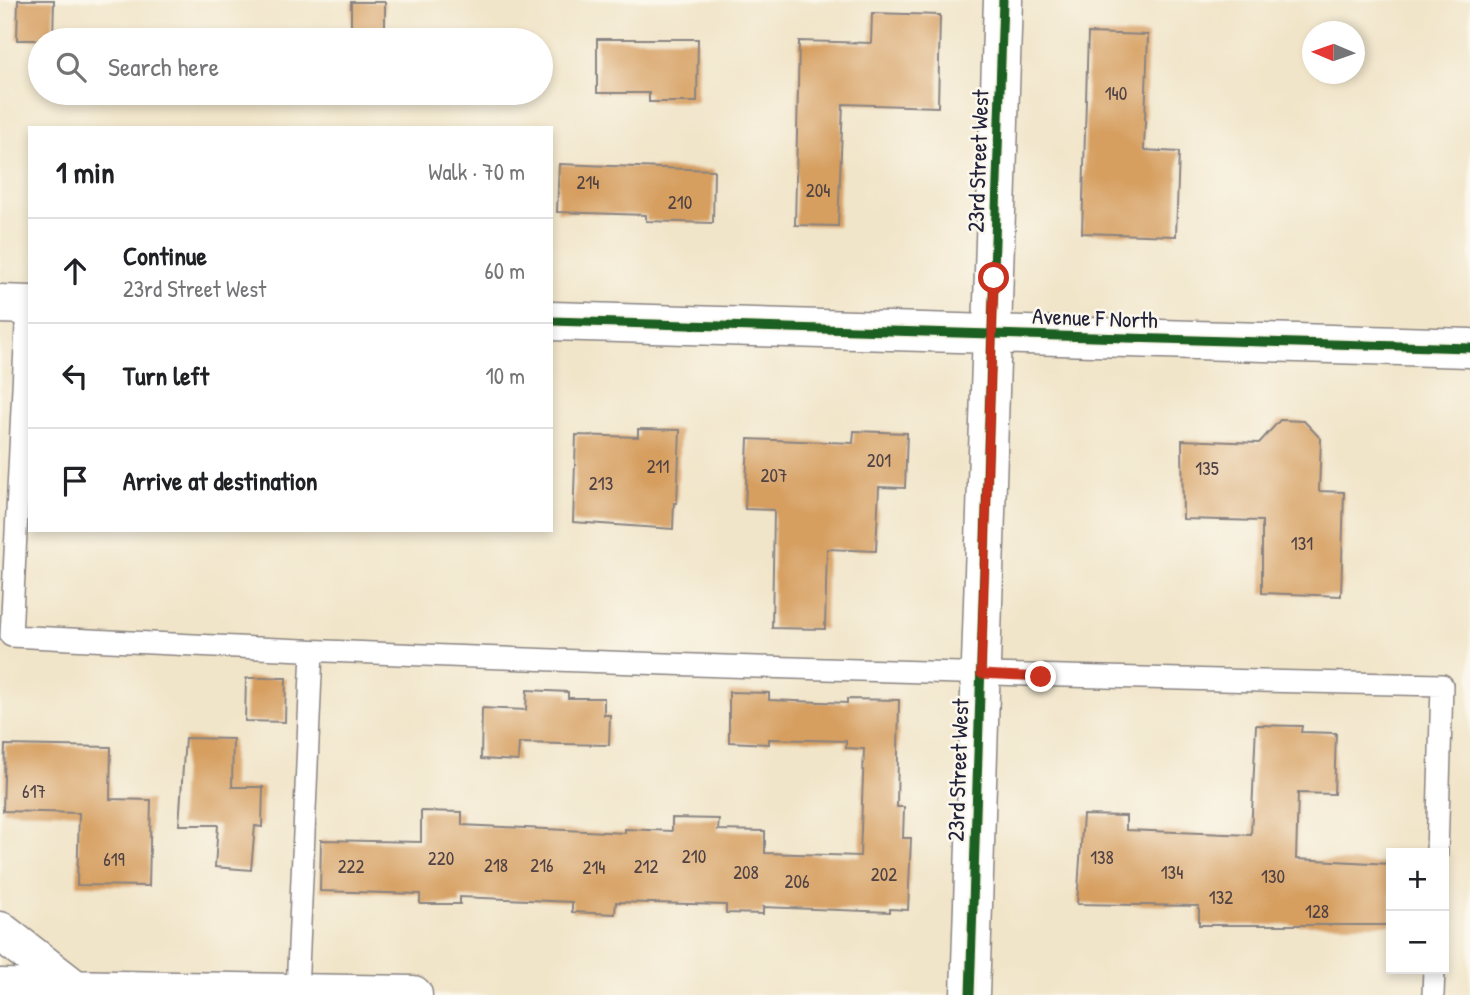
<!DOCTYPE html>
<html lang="en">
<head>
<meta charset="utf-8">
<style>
	:root { --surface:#fff; --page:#f6f6f6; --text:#202124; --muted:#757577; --line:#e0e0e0 }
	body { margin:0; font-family:"Patrick Hand",sans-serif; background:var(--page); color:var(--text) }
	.controls { position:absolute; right:21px; bottom:21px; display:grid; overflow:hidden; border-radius:0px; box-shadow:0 4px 10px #0003 }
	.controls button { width:63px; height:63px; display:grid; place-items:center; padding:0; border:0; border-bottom:2px solid var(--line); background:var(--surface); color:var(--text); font:35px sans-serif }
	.compass { position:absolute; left:1302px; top:21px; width:63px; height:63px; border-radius:50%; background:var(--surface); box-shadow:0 4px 10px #0003; rotate:272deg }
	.stop { position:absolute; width:21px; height:21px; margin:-16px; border:5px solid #c8321e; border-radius:50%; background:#fff }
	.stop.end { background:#c8321e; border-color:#fff; box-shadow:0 2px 7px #0008 }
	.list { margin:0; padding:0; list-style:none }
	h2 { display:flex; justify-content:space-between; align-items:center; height:91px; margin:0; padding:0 28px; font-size:30px }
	h2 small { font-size:23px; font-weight:400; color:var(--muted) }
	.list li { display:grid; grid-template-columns:46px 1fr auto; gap:21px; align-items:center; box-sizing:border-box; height:105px; padding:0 28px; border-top:2px solid var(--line) }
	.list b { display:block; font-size:26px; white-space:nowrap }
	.list p { margin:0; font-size:23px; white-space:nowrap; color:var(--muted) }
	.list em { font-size:23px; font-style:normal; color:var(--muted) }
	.icon { flex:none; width:38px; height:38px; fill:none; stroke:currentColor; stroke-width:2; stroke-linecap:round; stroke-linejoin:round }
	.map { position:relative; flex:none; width:1470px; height:995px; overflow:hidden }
	.search { position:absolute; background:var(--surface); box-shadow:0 4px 10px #0003; left:28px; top:28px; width:525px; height:77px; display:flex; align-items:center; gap:18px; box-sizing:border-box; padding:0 24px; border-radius:38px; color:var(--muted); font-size:26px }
	.panel { position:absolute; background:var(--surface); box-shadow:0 4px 10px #0003; left:28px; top:126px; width:525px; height:406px; border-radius:0px }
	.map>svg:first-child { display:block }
	.building { fill:#d69e5e }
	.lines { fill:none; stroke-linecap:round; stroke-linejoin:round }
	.lane-casing { stroke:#8a8482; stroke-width:24 }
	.street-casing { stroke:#8a8482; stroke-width:41 }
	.lane { stroke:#fff; stroke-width:21 }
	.street { stroke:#fff; stroke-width:38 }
	.cycleway-casing { stroke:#fbf7ec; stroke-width:13 }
	.cycleway { stroke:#1b5e20; stroke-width:9 }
	.route { stroke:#c8321e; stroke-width:9 }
	.labels { text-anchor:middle; stroke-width:5; stroke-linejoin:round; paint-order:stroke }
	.number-label { font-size:19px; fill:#4f4144 }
	.street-label { font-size:23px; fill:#22223b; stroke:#fbf7ec }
</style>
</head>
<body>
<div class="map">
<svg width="1470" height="995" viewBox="0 0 1470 995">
	<rect width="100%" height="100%" fill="#fbf7ec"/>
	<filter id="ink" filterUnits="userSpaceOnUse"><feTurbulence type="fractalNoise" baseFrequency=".0143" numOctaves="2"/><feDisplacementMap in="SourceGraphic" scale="14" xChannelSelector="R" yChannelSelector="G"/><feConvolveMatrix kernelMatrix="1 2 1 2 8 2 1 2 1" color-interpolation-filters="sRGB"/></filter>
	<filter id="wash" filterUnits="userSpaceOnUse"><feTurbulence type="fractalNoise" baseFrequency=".00686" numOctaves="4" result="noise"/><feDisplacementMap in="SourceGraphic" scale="28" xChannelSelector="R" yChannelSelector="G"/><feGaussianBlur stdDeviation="1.57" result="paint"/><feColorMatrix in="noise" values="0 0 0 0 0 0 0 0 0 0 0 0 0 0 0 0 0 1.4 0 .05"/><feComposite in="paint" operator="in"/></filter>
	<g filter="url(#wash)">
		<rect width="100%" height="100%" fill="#f1e5c9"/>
		<g id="blocks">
			<path class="building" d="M 18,0 L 54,0 L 53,40 L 17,40 Z
				M 351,2 L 385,2 L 385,40 L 351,40 Z
				M 872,13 L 940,15 L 938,107 L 843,104 L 838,226 L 795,225 L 799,41 L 871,43 Z
				M 1088,33 L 1148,35 L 1144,150 L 1179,152 L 1176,236 L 1082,233 Z
				M 597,39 L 698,39 L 697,102 L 649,102 L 649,93 L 597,93 Z
				M 559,164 L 714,170 L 713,223 L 646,221 L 646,215 L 557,212 Z
				M 1280,420 L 1304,421 L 1321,439 L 1319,491 L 1344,492 L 1341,596 L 1262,593 L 1262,521 L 1183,519 L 1182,440 L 1259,443 Z
				M 638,429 L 680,430 L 677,503 L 674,503 L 673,529 L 573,522 L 576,435 L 638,437 Z
				M 854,431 L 907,433 L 905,488 L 879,487 L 876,551 L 827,549 L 825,629 L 772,628 L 774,510 L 745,509 L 748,439 L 853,443 Z
				M 246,678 L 286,678 L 285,722 L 245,721 Z
				M 527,690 L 568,692 L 568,698 L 604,698 L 604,715 L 610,715 L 609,745 L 519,743 L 518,761 L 481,759 L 482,708 L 526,710 Z
				M 729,692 L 769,693 L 769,700 L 847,703 L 847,699 L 899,700 L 897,807 L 904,807 L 903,838 L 911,838 L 908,910 L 890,909 L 890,912 L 763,907 L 763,914 L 726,913 L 726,905 L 616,902 L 615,914 L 572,912 L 572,902 L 460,897 L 460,904 L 420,904 L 420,894 L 320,891 L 321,840 L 421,842 L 421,811 L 462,812 L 462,825 L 625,833 L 625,829 L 672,831 L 672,818 L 719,819 L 718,830 L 765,831 L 765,853 L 860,856 L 864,749 L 846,748 L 846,741 L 769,739 L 769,744 L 729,742 Z
				M 1256,725 L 1302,726 L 1301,732 L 1336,733 L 1334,794 L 1298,793 L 1296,859 L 1391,864 L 1391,925 L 1199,925 L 1199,906 L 1077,904 L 1083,815 L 1126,816 L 1126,830 L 1251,835 Z
				M 185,738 L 233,739 L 232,787 L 263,787 L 262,827 L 255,826 L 251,870 L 215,867 L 218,825 L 179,825 Z
				M 5,745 L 111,747 L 110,799 L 151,800 L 149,886 L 77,885 L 79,813 L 3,811 Z"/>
		</g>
	</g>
	<g filter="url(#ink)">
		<use href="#blocks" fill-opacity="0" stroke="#8a8482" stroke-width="2"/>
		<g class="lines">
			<defs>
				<path id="lane" d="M 27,305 L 11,636 C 488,661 965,675 1442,685 L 1437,853
					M 297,992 L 312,651
					M 1433,995 L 1434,969"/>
				<path id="street" d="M 0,304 L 30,305
					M 551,321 L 1470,348
					M 0,931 L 81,994
					M 0,988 L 413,995
					M 970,995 L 1003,0"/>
			</defs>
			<use href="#lane" class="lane-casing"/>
			<use href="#street" class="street-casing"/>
			<use href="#lane" class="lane"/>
			<use href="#street" class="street"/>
			<defs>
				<path id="cycleway" d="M 551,321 L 1470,348
					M 970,995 L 1003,0"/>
			</defs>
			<use href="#cycleway" class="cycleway-casing"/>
			<use href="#cycleway" class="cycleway"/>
		</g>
	</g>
	<g class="lines" filter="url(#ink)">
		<path class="route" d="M 994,278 L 981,674 L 1041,677"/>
	</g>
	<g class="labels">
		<g class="number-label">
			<text x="1116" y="100">140</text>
			<text x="588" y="189">214</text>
			<text x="818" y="197">204</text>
			<text x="680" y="209">210</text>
			<text x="879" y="467">201</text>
			<text x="658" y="473">211</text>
			<text x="1207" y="475">135</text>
			<text x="774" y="482">207</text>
			<text x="601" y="490">213</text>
			<text x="1302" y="550">131</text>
			<text x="34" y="798">617</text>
			<text x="694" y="863">210</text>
			<text x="1102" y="864">138</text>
			<text x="441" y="865">220</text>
			<text x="114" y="866">619</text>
			<text x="496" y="872">218</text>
			<text x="542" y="872">216</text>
			<text x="351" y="873">222</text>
			<text x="646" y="873">212</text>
			<text x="594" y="874">214</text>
			<text x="746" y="879">208</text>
			<text x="1172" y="879">134</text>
			<text x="884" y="881">202</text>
			<text x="1273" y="883">130</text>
			<text x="797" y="888">206</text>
			<text x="1221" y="904">132</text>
			<text x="1317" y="918">128</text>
		</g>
		<g class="street-label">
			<text transform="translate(978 161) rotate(-88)" y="8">23rd Street West</text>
			<text transform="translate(1095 318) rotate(2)" y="8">Avenue F North</text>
			<text transform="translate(958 770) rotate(-88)" y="8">23rd Street West</text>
		</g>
	</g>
</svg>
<div class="controls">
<button>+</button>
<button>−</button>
</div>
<svg class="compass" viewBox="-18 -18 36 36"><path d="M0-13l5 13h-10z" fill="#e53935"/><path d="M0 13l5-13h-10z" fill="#757577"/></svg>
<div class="stop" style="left:994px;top:278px"></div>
<div class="stop end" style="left:1041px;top:677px"></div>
<div class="search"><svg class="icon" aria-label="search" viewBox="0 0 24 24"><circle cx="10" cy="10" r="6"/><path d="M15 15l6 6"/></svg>Search here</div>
<section class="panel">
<h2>1 min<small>Walk · 70 m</small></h2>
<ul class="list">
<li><svg class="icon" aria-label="ahead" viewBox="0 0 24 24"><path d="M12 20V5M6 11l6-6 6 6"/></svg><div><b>Continue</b><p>23rd Street West</p></div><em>60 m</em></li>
<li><svg class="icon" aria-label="left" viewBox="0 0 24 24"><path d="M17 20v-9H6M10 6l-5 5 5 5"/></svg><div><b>Turn left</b></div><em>10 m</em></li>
<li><svg class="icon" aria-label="arrive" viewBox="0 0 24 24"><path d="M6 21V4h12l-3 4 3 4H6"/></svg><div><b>Arrive at destination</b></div></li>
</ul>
</section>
</div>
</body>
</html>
